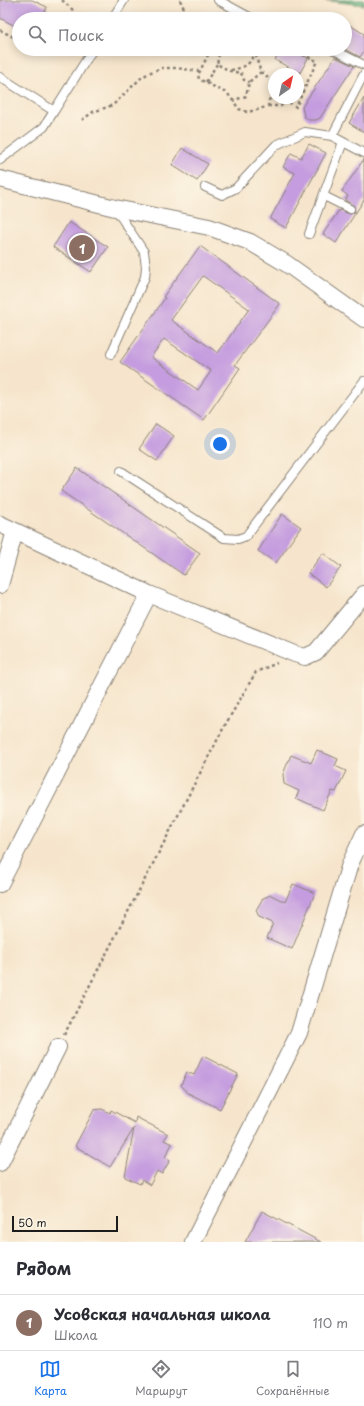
<!DOCTYPE html>
<html lang="ru">
<head>
<meta charset="utf-8">
<style>
	:root { --surface:#fff; --page:#f7f7f7; --text:#2b2b33; --muted:#7c7c81; --line:#e1e1e2; --accent:#1a73e8 }
	body { margin:0; font-family:"Playpen Sans",sans-serif; background:var(--page); color:var(--text) }
	.compass { position:absolute; left:268px; top:68px; width:36px; height:36px; border-radius:50%; background:var(--surface); box-shadow:0 2px 10px #0003; rotate:34deg }
	.scale { position:absolute; left:12px; bottom:10px; width:106px; box-sizing:border-box; padding-left:4px; border:2px solid #1c1c1c; border-top:0; font-size:11px; line-height:14px; white-space:nowrap; color:#1c1c1c; -webkit-text-stroke:3px #fcf5e5; paint-order:stroke }
	.you { position:absolute; left:220px; top:444px; width:14px; height:14px; margin:-10px; border:3px solid #fff; border-radius:50%; background:#1a73e8; box-shadow:0 0 0 6px #1a73e833 }
	.badge { display:grid; place-items:center; width:26px; height:26px; border-radius:50%; background:var(--accent); color:#fff; font-size:13px; font-weight:700 }
	.pin { position:absolute; translate:-50% -50%; border:2px solid #fff; box-shadow:0 1px 4px #0006 }
	.list { margin:0; padding:0; list-style:none }
	h2 { display:flex; justify-content:space-between; align-items:center; height:52px; margin:0; padding:0 16px; font-size:17px }
	h2 small { font-size:13px; font-weight:400; color:var(--muted) }
	.list li { display:grid; grid-template-columns:26px 1fr auto; gap:12px; align-items:center; box-sizing:border-box; height:56px; padding:0 16px; border-top:1px solid var(--line) }
	.list b { display:block; font-size:15px; white-space:nowrap }
	.list p { margin:0; font-size:13px; white-space:nowrap; color:var(--muted) }
	.list em { font-size:13px; font-style:normal; color:var(--muted) }
	.icon { flex:none; width:22px; height:22px; fill:none; stroke:currentColor; stroke-width:2; stroke-linecap:round; stroke-linejoin:round }
	.map { position:relative; flex:none; width:364px; height:1242px; overflow:hidden }
	.search { position:absolute; background:var(--surface); box-shadow:0 2px 10px #0003; left:12px; right:12px; top:12px; height:44px; display:flex; align-items:center; gap:10px; box-sizing:border-box; padding:0 14px; border-radius:22px; color:var(--muted); font-size:15px }
	.sheet { height:108px; background:var(--surface) }
	nav { display:flex; justify-content:space-around; align-items:center; box-sizing:border-box; height:56px; border-top:1px solid var(--line); background:var(--surface); font-size:11px; color:var(--muted) }
	nav a { display:grid; justify-items:center; gap:2px }
	nav .on { color:var(--accent) }
	.map>svg:first-child { display:block }
	.forest { fill:#65b37e; stroke:#40684d }
	.building { fill:#c49cdf; fill-rule:evenodd }
	.lines { fill:none; stroke-linecap:round; stroke-linejoin:round }
	.lane-casing { stroke:#898074; stroke-width:10 }
	.street-casing { stroke:#898074; stroke-width:18 }
	.path { stroke:#898074; stroke-width:2.5; stroke-dasharray:3 3; stroke-linecap:butt }
	.lane { stroke:#fff; stroke-width:8 }
	.street { stroke:#fff; stroke-width:16 }
</style>
</head>
<body>
<div class="map">
<svg width="364" height="1242" viewBox="0 0 364 1242">
	<rect width="100%" height="100%" fill="#fcf5e5"/>
	<filter id="ink" filterUnits="userSpaceOnUse"><feTurbulence type="fractalNoise" baseFrequency=".025" numOctaves="2"/><feDisplacementMap in="SourceGraphic" scale="8" xChannelSelector="R" yChannelSelector="G"/><feConvolveMatrix kernelMatrix="1 2 1 2 8 2 1 2 1" color-interpolation-filters="sRGB"/></filter>
	<filter id="wash" filterUnits="userSpaceOnUse"><feTurbulence type="fractalNoise" baseFrequency=".012" numOctaves="4" result="noise"/><feDisplacementMap in="SourceGraphic" scale="16" xChannelSelector="R" yChannelSelector="G"/><feGaussianBlur stdDeviation="0.9" result="paint"/><feColorMatrix in="noise" values="0 0 0 0 0 0 0 0 0 0 0 0 0 0 0 0 0 1.4 0 .05"/><feComposite in="paint" operator="in"/></filter>
	<g filter="url(#wash)">
		<rect width="100%" height="100%" fill="#f6e5cc"/>
		<path class="forest" d="M 322,0 L 364,0 L 364,5 Z"/>
		<g id="blocks">
			<path class="building" d="M 0,0 L 32,0 L 47,7 L 45,11 L 48,19 L 19,19 L 19,28 L 0,18 Z
				M 345,22 L 364,34 L 364,51 L 360,57 L 345,49 Z
				M 280,49 L 291,49 L 308,58 L 300,73 L 275,60 Z
				M 335,57 L 354,66 L 320,118 L 316,120 L 309,120 L 304,116 L 302,107 Z
				M 364,98 L 364,132 L 349,123 Z
				M 309,144 L 326,153 L 286,228 L 270,219 L 295,173 L 283,167 L 291,153 L 301,158 Z
				M 182,148 L 208,164 L 197,181 L 172,165 Z
				M 364,159 L 364,200 L 336,243 L 323,234 L 339,210 L 350,214 L 355,212 L 354,206 L 345,200 L 348,196 L 342,191 Z
				M 69,222 L 108,247 L 91,272 L 53,247 Z
				M 200,246 L 280,304 L 235,365 L 240,368 L 204,420 L 120,362 L 165,298 L 163,297 ZM 203,276 L 249,309 L 218,353 L 171,320 ZM 164,339 L 211,371 L 198,390 L 151,357 Z
				M 156,424 L 174,436 L 157,461 L 139,449 Z
				M 77,468 L 200,553 L 184,575 L 61,491 Z
				M 282,514 L 301,527 L 276,563 L 258,551 Z
				M 323,553 L 341,567 L 326,587 L 308,573 Z
				M 317,750 L 338,759 L 335,766 L 346,771 L 336,792 L 332,791 L 323,810 L 296,798 L 299,791 L 284,784 L 283,774 L 291,755 L 311,763 Z
				M 293,884 L 315,893 L 292,949 L 267,938 L 273,923 L 259,917 L 256,910 L 263,898 L 271,895 L 285,902 Z
				M 203,1056 L 238,1074 L 220,1109 L 188,1093 L 181,1085 L 187,1072 L 194,1075 Z
				M 102,1109 L 110,1113 L 111,1110 L 135,1123 L 136,1117 L 168,1134 L 164,1140 L 172,1144 L 165,1157 L 170,1160 L 162,1174 L 157,1171 L 150,1185 L 142,1180 L 140,1184 L 125,1177 L 134,1128 L 110,1167 L 75,1146 L 94,1110 Z
				M 262,1211 L 321,1242 L 245,1242 Z"/>
		</g>
	</g>
	<g filter="url(#ink)">
		<use href="#blocks" fill-opacity="0" stroke="#898074" stroke-width="1"/>
		<g class="lines">
			<defs>
				<path id="lane" d="M 218,0 L 253,19
					M 112,19 L 124,0
					M 332,49 L 364,65
					M 364,74 L 332,136 L 364,153
					M 0,77 L 54,111 L 93,49
					M 0,160 L 44,127 L 54,111
					M 205,187 L 222,195 L 236,188 L 276,145 L 305,132 L 332,136
					M 324,196 L 350,209
					M 309,234 L 343,142
					M 111,354 L 145,277 L 146,267 L 144,252 L 115,208
					M 121,471 L 224,538 L 238,539 L 246,536 L 364,381"/>
				<path id="street" d="M 0,179 L 115,208 L 209,227 L 250,242 L 287,264 L 364,319
					M 0,524 L 149,594 L 295,654 L 305,657 L 316,652 L 364,594
					M 0,585 L 15,531
					M 0,884 L 149,594
					M 0,1163 L 58,1047
					M 193,1242 L 299,1033 L 350,864 L 364,834"/>
			</defs>
			<use href="#lane" class="lane-casing"/>
			<use href="#street" class="street-casing"/>
			<path class="path" d="M 62,0 L 74,11 L 74,19
				M 180,0 L 189,19
				M 0,30 L 19,40
				M 36,49 L 56,51 L 60,49
				M 191,49 L 196,51 L 209,52
				M 211,49 L 198,75 L 199,79 L 228,94 L 239,109 L 247,112 L 257,110 L 268,106 L 269,100 L 274,94
				M 231,49 L 237,52 L 241,49
				M 255,49 L 258,64 L 261,72 L 274,83
				M 210,51 L 219,54 L 231,49
				M 219,54 L 217,64 L 230,71 L 241,73 L 244,80 L 249,82
				M 231,70 C 246,67 251,65 255,49
				M 206,82 L 217,64
				M 285,98 L 286,100 L 296,107 L 317,61 L 290,49
				M 232,101 L 246,96 L 249,82 L 261,72
				M 268,106 L 281,106 L 286,100
				M 82,120 L 93,112 L 113,105 L 142,77 L 151,72 L 162,68 L 176,68 L 199,71
				M 64,1035 L 224,727 L 256,672 L 277,663"/>
			<use href="#lane" class="lane"/>
			<use href="#street" class="street"/>
		</g>
	</g>
</svg>
<svg class="compass" viewBox="-18 -18 36 36"><path d="M0-13l5 13h-10z" fill="#e53935"/><path d="M0 13l5-13h-10z" fill="#7c7c81"/></svg>
<div class="scale">50 m</div>
<div class="you"></div>
<div class="pin badge" style="left:82px;top:248px;background:#8d6e63">1</div>
<div class="search"><svg class="icon" aria-label="search" viewBox="0 0 24 24"><circle cx="10" cy="10" r="6"/><path d="M15 15l6 6"/></svg>Поиск</div>
</div>
<section class="sheet">
<h2>Рядом<small></small></h2>
<ul class="list">
<li><span class="badge" style="background:#8d6e63">1</span><div><b>Усовская начальная школа</b><p>Школа</p></div><em>110 m</em></li>
</ul>
</section>
<nav>
<a class="on"><svg class="icon" aria-label="map" viewBox="0 0 24 24"><path d="M3 6l6-2 6 2 6-2v14l-6 2-6-2-6 2zM9 4v14M15 6v14"/></svg>Карта</a>
<a><svg class="icon" aria-label="directions" viewBox="0 0 24 24"><path d="M12 3l9 9-9 9-9-9zM9 14v-3h6M13 9l2 2-2 2"/></svg>Маршрут</a>
<a><svg class="icon" aria-label="saved" viewBox="0 0 24 24"><path d="M7 4h10v16l-5-4-5 4z"/></svg>Сохранённые</a>
</nav>
</body>
</html>
